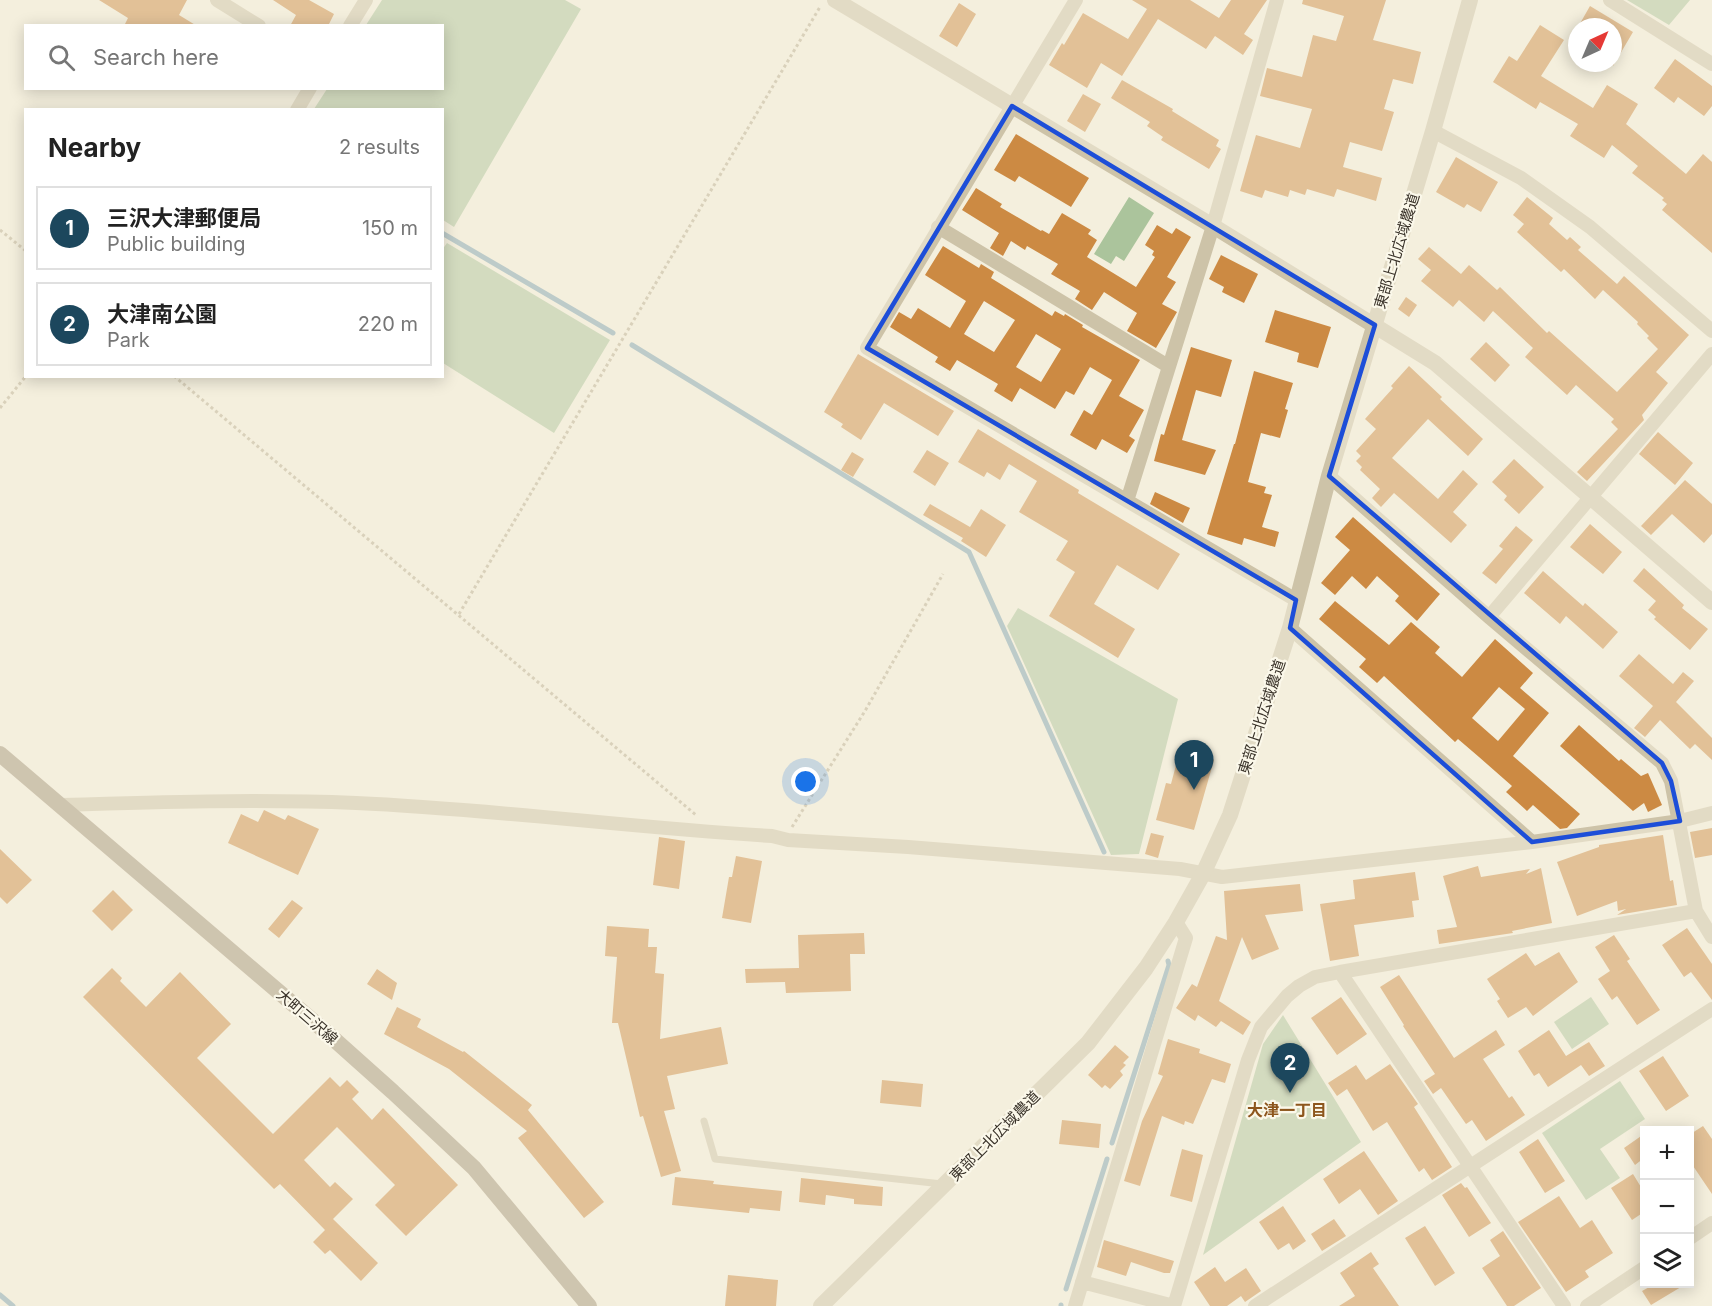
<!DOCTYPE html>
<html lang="en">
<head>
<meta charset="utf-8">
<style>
	:root { --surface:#fff; --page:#f6f6f6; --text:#222; --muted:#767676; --line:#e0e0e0; --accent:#1c475d }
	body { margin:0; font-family:Inter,"Noto Sans JP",sans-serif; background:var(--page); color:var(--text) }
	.controls { position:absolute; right:18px; bottom:18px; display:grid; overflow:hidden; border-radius:0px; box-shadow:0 3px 15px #0003 }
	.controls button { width:54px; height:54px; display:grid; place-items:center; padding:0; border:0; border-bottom:2px solid var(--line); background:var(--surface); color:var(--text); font:30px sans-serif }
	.compass { position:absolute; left:1568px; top:18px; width:54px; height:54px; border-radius:50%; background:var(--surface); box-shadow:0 3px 15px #0003; rotate:44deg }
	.you { position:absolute; left:806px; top:782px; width:21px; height:21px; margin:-15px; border:4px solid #fff; border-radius:50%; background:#1a73e8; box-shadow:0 0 0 9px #1a73e833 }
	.badge { display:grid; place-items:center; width:39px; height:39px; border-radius:50%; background:var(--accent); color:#fff; font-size:20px; font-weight:700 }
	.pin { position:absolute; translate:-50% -50px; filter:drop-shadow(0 2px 3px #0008) }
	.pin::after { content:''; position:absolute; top:32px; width:21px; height:18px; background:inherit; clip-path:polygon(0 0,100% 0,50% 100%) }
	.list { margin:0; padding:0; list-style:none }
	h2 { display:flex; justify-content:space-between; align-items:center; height:78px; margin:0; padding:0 24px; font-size:26px }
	h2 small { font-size:20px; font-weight:400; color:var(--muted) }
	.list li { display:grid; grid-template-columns:39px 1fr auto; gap:18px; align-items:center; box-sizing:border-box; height:84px; margin:0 12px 12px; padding:0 12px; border:2px solid var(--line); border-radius:0px }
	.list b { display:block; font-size:22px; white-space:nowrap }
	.list p { margin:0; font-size:20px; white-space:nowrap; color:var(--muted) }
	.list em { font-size:20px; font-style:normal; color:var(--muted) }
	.icon { flex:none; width:33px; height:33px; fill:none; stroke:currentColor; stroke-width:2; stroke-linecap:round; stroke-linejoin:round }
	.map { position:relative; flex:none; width:1712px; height:1306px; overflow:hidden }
	.search { position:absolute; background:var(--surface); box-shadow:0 3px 15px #0003; left:24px; top:24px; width:420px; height:66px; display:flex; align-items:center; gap:15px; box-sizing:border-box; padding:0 21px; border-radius:0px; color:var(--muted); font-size:22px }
	.panel { position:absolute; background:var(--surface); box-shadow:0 3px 15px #0003; left:24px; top:108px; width:420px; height:270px; border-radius:0px }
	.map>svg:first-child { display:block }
	.green { fill:#abc49c }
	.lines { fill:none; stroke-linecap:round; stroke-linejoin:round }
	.stream { stroke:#7aa1b2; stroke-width:5 }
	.building { fill:#cc8a43; fill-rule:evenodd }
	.path { stroke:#b9ad92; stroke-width:3; stroke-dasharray:3 3; stroke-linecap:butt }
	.service { stroke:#cdc3a8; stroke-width:7 }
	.minor { stroke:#cdc3a8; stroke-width:14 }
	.tertiary { stroke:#cdc3a8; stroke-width:16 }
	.secondary { stroke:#a19279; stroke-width:16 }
	.marked { fill:none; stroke:#1d4ed8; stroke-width:4.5; stroke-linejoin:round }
	.labels { text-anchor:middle; stroke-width:4.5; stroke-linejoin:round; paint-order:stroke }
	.street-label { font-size:15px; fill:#393229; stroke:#fbf8ea }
	.neighbourhood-label { font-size:16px; font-weight:bold; fill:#8d561d; stroke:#fbf8ea }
</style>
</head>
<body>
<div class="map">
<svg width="1712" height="1306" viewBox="0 0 1712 1306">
	<rect width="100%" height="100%" fill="#f4efdd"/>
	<path class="green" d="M 382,0 L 565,0 L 581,9 L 454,227 L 443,220 L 442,110 L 314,109 L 327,89 L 442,88 L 442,26 L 366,25 Z
		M 1627,0 L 1690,0 L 1669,25 Z
		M 1129,197 L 1154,213 L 1124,261 L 1116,256 L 1111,264 L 1094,254 Z
		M 447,243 L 610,340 L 554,433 L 443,363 L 442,250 Z
		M 1018,608 L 1178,699 L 1139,854 L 1111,855 L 1007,626 Z
		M 1591,997 L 1609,1024 L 1572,1049 L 1554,1022 Z
		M 1283,1015 L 1361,1142 L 1203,1255 L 1263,1044 Z
		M 1620,1081 L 1645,1119 L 1600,1149 L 1620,1178 L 1586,1200 L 1542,1133 Z"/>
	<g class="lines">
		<path class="stream" d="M 442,233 L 613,333
			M 632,345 L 969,552 L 1104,852
			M 1112,1143 L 1169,965 L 1168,961
			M 1066,1289 L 1107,1159
			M 0,1295 L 13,1306
			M 1061,1306 L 1061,1305"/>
	</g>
	<path class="building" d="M 99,0 L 187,0 L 179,15 L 197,26 L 124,26 L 128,18 Z
		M 273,0 L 309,0 L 334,14 L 328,26 L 290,26 L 296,15 Z
		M 1132,0 L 1190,0 L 1219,18 L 1231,0 L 1267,0 L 1244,34 L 1253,40 L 1243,55 L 1215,36 L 1206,49 L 1158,19 L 1122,76 L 1101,63 L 1087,88 L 1049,65 L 1062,43 L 1064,45 L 1083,13 L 1128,39 L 1147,9 Z
		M 1303,0 L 1386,0 L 1373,40 L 1421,52 L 1413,84 L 1393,79 L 1384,109 L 1394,112 L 1382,151 L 1350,142 L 1343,167 L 1382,178 L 1376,201 L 1337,189 L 1334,197 L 1307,189 L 1305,195 L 1290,190 L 1288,197 L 1265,190 L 1262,198 L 1240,191 L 1256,135 L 1300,148 L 1312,109 L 1260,96 L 1267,68 L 1302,77 L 1313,35 L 1336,41 L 1344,16 L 1302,4 Z
		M 959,3 L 976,14 L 957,47 L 939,36 Z
		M 1590,6 L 1633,32 L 1613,66 L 1613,27 L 1578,27 Z
		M 1540,25 L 1564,40 L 1541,76 L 1593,108 L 1607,85 L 1638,104 L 1626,124 L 1686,174 L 1703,154 L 1712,162 L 1712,253 L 1662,210 L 1667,204 L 1662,200 L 1664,198 L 1632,173 L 1638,166 L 1612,145 L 1604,158 L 1570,136 L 1578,124 L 1540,102 L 1536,109 L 1493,82 L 1509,56 L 1517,61 Z
		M 1675,59 L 1712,86 L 1712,106 L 1704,116 L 1678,97 L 1674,103 L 1654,88 Z
		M 1122,80 L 1173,109 L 1172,111 L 1219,140 L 1216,146 L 1221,149 L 1209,169 L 1161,140 L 1163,137 L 1147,126 L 1150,122 L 1111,98 Z
		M 1083,94 L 1101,104 L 1085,132 L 1067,121 Z
		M 1016,134 L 1089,178 L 1071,207 L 1019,176 L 1015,182 L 994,170 Z
		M 1456,157 L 1498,182 L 1481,212 L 1467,204 L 1464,208 L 1436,192 Z
		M 976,188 L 1002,204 L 1000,207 L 1041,231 L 1042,230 L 1049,234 L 1062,213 L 1091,230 L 1088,234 L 1097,240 L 1087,257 L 1136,287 L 1155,257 L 1152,255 L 1154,251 L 1145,245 L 1157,225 L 1172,234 L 1176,228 L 1191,237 L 1167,277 L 1176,282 L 1162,304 L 1177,312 L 1156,348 L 1127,331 L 1137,313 L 1104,292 L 1092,310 L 1075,299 L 1080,291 L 1051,274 L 1058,264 L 1027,246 L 1025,250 L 1011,241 L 1003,256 L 990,248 L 999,233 L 962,210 Z
		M 1527,197 L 1553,218 L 1549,224 L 1567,240 L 1570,237 L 1581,247 L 1578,250 L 1601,270 L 1617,284 L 1624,276 L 1689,335 L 1656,372 L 1668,383 L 1642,415 L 1644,420 L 1587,481 L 1577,472 L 1618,429 L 1611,422 L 1614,419 L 1576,385 L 1567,395 L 1525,357 L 1533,348 L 1493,311 L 1484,322 L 1459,300 L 1453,307 L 1421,281 L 1431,270 L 1418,259 L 1429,247 L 1461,274 L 1469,265 L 1497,290 L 1500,287 L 1547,333 L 1549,331 L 1617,392 L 1658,349 L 1647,338 L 1649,336 L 1637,324 L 1638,322 L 1603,290 L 1595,299 L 1564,269 L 1561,272 L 1517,232 L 1524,224 L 1513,215 Z
		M 943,246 L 979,268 L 981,264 L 994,272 L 991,278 L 1052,316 L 1055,311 L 1064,316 L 1065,314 L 1083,325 L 1082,327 L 1140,360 L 1119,396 L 1144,410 L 1129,436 L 1135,440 L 1127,453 L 1102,439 L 1096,450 L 1070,435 L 1084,410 L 1092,415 L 1112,380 L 1090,367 L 1074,395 L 1066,391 L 1055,409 L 1020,388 L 1012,402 L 994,391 L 998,384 L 957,360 L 950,371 L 935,362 L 938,357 L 890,327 L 899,312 L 911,319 L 918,308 L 950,328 L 966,301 L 925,275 ZM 984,301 L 1015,320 L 994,352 L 964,334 ZM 1036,334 L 1061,349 L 1041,382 L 1016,367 Z
		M 1221,255 L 1258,274 L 1244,303 L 1222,292 L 1224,287 L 1209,279 Z
		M 1406,297 L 1417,305 L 1409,317 L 1398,309 Z
		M 1275,310 L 1331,327 L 1318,368 L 1297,362 L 1299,353 L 1265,342 Z
		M 1486,342 L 1510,365 L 1495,382 L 1470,359 Z
		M 1191,347 L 1232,360 L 1221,397 L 1196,390 L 1182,440 L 1216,450 L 1205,475 L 1154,461 L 1161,434 L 1164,435 Z
		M 858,354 L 954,411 L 938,436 L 884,403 L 861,440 L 841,427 L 843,424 L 824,412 Z
		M 1409,366 L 1442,397 L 1440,399 L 1483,439 L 1468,456 L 1428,419 L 1392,458 L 1438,499 L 1463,470 L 1478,484 L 1453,512 L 1467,525 L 1451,543 L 1394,493 L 1381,507 L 1372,498 L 1380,489 L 1360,470 L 1362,467 L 1356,461 L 1361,456 L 1356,451 L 1376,429 L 1365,419 L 1393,388 L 1391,386 Z
		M 1254,371 L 1293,383 L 1285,409 L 1288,410 L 1280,438 L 1261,433 L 1248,482 L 1266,487 L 1264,493 L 1272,495 L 1262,527 L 1279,532 L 1275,547 L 1244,538 L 1242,545 L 1207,534 L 1234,444 L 1235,444 Z
		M 978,429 L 1079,490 L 1078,493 L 1180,554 L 1158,590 L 1117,565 L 1094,604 L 1135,629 L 1118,658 L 1049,616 L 1075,572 L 1056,560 L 1068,541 L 1019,512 L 1037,481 L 1009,464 L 1000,480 L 987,472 L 984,477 L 958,462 Z
		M 1658,432 L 1693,463 L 1675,485 L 1639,454 Z
		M 927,450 L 949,463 L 935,486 L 913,472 Z
		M 852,452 L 864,459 L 853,477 L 841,470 Z
		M 1514,459 L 1544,487 L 1519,514 L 1504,500 L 1507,496 L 1492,482 Z
		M 1685,480 L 1712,504 L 1712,534 L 1704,543 L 1672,514 L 1651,535 L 1641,526 Z
		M 1155,492 L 1190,508 L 1183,523 L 1150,504 Z
		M 930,504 L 970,527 L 981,509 L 1006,525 L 986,557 L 961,541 L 963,538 L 923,515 Z
		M 1353,517 L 1440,594 L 1417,621 L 1395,601 L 1399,596 L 1377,576 L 1366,589 L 1352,576 L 1335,595 L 1321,583 L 1350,550 L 1335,537 Z
		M 1590,524 L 1622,552 L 1603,574 L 1570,547 Z
		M 1516,526 L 1533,540 L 1496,584 L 1482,573 L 1503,549 L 1499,546 Z
		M 1644,568 L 1684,605 L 1682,608 L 1708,629 L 1690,650 L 1654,619 L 1656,617 L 1648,610 L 1656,601 L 1633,581 Z
		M 1543,571 L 1583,606 L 1585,603 L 1618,632 L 1603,649 L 1566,616 L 1560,624 L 1524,593 Z
		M 1335,601 L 1389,645 L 1411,622 L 1440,647 L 1435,653 L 1462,677 L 1495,639 L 1533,673 L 1520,688 L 1549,713 L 1513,756 L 1580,814 L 1567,828 L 1560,829 L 1533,805 L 1527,811 L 1506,792 L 1512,786 L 1479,757 L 1458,739 L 1455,742 L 1384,676 L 1377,683 L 1359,667 L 1366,659 L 1319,619 ZM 1499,687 L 1525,709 L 1498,741 L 1472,718 Z
		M 1639,654 L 1673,684 L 1683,672 L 1694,681 L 1676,702 L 1712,738 L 1712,760 L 1695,744 L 1690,749 L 1660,720 L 1645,737 L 1634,728 L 1653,706 L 1619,676 Z
		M 1579,725 L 1619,761 L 1621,759 L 1641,776 L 1648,773 L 1662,805 L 1648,812 L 1644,803 L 1633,811 L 1560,746 Z
		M 1180,750 L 1214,760 L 1194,830 L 1156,820 L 1166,783 L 1171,784 Z
		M 264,810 L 285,820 L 288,815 L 319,829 L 298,875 L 228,843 L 241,814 L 258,822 Z
		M 1712,828 L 1712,855 L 1695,858 L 1690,832 Z
		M 1151,833 L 1164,836 L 1158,858 L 1145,854 Z
		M 1663,835 L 1670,881 L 1673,880 L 1677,905 L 1617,915 L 1626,909 L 1618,911 L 1617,901 L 1577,916 L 1557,862 L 1599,847 L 1599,845 Z
		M 659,837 L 685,841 L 679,889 L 653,885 Z
		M 0,849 L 32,880 L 7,904 L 0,897 Z
		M 736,856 L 762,861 L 751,923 L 722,918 L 729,877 L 732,877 Z
		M 1478,866 L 1481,877 L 1530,869 L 1526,874 L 1541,868 L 1552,923 L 1512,931 L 1513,933 L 1439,944 L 1437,930 L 1457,927 L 1443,876 Z
		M 1415,872 L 1419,900 L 1412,901 L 1414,917 L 1354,925 L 1359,956 L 1330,961 L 1320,904 L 1355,899 L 1353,880 Z
		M 1300,884 L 1303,911 L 1265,915 L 1279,949 L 1252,960 L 1242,937 L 1219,1001 L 1251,1022 L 1243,1035 L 1221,1021 L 1216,1027 L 1198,1015 L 1195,1021 L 1176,1008 L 1192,984 L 1197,987 L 1216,936 L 1227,940 L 1224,891 Z
		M 113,890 L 133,910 L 112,931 L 92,911 Z
		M 292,900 L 303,908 L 279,938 L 268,929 Z
		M 607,926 L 649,929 L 648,947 L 657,947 L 655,973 L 664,974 L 660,1039 L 721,1027 L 728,1064 L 667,1076 L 675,1109 L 664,1111 L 681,1171 L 661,1177 L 643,1116 L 640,1117 L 618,1023 L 612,1023 L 617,957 L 605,956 Z
		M 1687,928 L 1712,964 L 1712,1000 L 1691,972 L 1684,977 L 1662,945 Z
		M 864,933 L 865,954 L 850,954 L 851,991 L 786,993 L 785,982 L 746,983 L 745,969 L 799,968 L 798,935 Z
		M 1614,935 L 1630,959 L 1627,961 L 1660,1010 L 1637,1025 L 1617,996 L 1612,1000 L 1598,979 L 1610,971 L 1595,947 Z
		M 1559,952 L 1578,982 L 1533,1016 L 1526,1007 L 1508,1018 L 1497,1001 L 1500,999 L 1487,979 L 1526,953 L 1535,966 Z
		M 112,968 L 122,978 L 120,981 L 146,1007 L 180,972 L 231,1024 L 197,1058 L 273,1134 L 330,1077 L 340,1087 L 347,1080 L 359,1092 L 352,1099 L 372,1120 L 383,1108 L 458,1185 L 406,1236 L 375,1205 L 395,1185 L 337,1127 L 304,1160 L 330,1187 L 335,1182 L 353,1199 L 333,1219 L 378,1263 L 361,1281 L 330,1250 L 325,1254 L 313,1242 L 325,1230 L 280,1184 L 274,1189 L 83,997 Z
		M 377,969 L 397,983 L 392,1000 L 367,984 Z
		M 1399,975 L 1454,1058 L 1496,1030 L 1505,1045 L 1483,1059 L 1509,1098 L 1512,1096 L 1525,1115 L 1486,1141 L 1472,1120 L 1466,1124 L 1441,1088 L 1433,1094 L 1424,1081 L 1435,1074 L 1403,1026 L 1404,1025 L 1380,987 Z
		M 1341,997 L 1367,1034 L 1337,1055 L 1311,1018 Z
		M 397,1007 L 421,1019 L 417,1027 L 463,1052 L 464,1051 L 532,1105 L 528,1110 L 604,1202 L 584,1218 L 518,1138 L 527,1131 L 449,1069 L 384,1034 Z
		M 1549,1030 L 1566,1056 L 1589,1042 L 1605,1066 L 1589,1076 L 1581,1065 L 1548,1087 L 1539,1073 L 1534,1076 L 1518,1051 Z
		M 1168,1039 L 1200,1049 L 1199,1053 L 1231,1064 L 1225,1083 L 1212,1079 L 1193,1124 L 1185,1121 L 1184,1125 L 1162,1116 L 1140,1186 L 1124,1181 L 1142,1121 L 1163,1076 L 1158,1074 Z
		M 1115,1045 L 1129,1057 L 1123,1063 L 1126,1065 L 1120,1071 L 1123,1075 L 1110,1089 L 1105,1085 L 1102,1088 L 1088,1075 Z
		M 1663,1056 L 1689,1096 L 1666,1111 L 1639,1071 Z
		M 1390,1064 L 1418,1104 L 1414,1107 L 1452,1167 L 1432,1180 L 1424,1168 L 1419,1172 L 1387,1122 L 1373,1131 L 1347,1089 L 1337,1096 L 1328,1083 L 1356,1065 L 1366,1080 Z
		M 882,1080 L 923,1084 L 921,1107 L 880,1103 Z
		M 1062,1120 L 1101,1124 L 1099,1148 L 1059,1144 Z
		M 1703,1126 L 1712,1139 L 1712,1194 L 1689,1160 L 1689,1135 Z
		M 1644,1134 L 1644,1158 L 1635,1165 L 1624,1148 Z
		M 1538,1139 L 1565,1181 L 1545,1193 L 1519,1152 Z
		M 1182,1149 L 1203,1155 L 1192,1202 L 1170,1196 Z
		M 1364,1151 L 1398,1201 L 1378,1215 L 1360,1189 L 1339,1204 L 1323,1179 Z
		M 1633,1174 L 1644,1192 L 1644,1212 L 1632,1220 L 1611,1188 Z
		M 675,1177 L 714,1181 L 713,1184 L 782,1191 L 780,1211 L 750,1208 L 749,1213 L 672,1205 Z
		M 801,1178 L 883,1187 L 882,1206 L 854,1204 L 854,1199 L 826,1195 L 825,1205 L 799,1202 Z
		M 1461,1183 L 1465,1188 L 1467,1187 L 1491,1223 L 1469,1237 L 1442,1195 Z
		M 1559,1196 L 1580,1228 L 1592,1220 L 1613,1253 L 1585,1271 L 1589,1277 L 1566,1292 L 1518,1222 Z
		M 1283,1206 L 1306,1241 L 1293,1250 L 1289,1243 L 1278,1250 L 1259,1222 Z
		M 1334,1219 L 1346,1236 L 1322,1251 L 1311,1234 Z
		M 1425,1226 L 1455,1273 L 1435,1286 L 1405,1238 Z
		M 1503,1231 L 1541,1288 L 1514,1306 L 1507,1306 L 1482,1268 L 1500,1256 L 1490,1240 Z
		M 1104,1240 L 1174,1261 L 1170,1273 L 1164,1273 L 1131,1262 L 1126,1276 L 1097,1267 Z
		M 1371,1252 L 1379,1264 L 1373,1268 L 1399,1306 L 1339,1306 L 1355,1296 L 1340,1273 Z
		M 1215,1267 L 1225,1282 L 1246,1268 L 1261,1291 L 1245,1302 L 1241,1296 L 1227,1306 L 1210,1306 L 1194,1282 Z
		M 728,1275 L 778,1280 L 776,1306 L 725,1306 Z
		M 1655,1284 L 1686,1284 L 1651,1305 L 1642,1291 Z"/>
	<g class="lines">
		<path class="path" d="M 0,230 L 26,251
			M 174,376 L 696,815
			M 0,408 L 26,376
			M 459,614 L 820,7
			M 792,827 L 865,711 L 943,574"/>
		<path class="service" d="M 704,1121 L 715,1159 L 942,1184"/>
		<path class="minor" d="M 217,0 L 259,26
			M 1076,0 L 867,348 L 1296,600
			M 1610,0 L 1712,64
			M 350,26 L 366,0
			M 297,110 L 310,88
			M 1433,131 L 1521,178 L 1590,227 L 1712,331
			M 938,227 L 1168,366
			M 1329,476 L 1489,617 L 1662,763 L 1671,781 L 1696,911 L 1712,937
			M 1127,501 L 1213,226 L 1277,0
			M 1489,617 L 1712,354
			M 1290,628 L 1532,842
			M 61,805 C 159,802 257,799 356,803 C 495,809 633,828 772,836 L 788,840 L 908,847 L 1180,869 L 1222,877 L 1532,842 L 1680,821 L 1712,813
			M 1340,972 L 1564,1306
			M 1690,1238 L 1712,1223
			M 1082,1282 L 1174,1306
			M 1075,1306 L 1186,938 L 1176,922
			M 1174,1306 L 1248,1060 L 1261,1027 L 1287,996 L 1299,986 L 1315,977 L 1340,972 L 1696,911
			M 1255,1306 L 1712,1009
			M 1587,1306 L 1644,1268"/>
		<path class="tertiary" d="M 835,0 L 1213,226 L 1435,363 L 1712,602
			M 821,1306 L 1088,1043 L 1146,968 L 1176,922 L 1203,874 L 1230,815 L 1290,628 L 1329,476 L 1433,131 L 1470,0"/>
		<path class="secondary" d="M 0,754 L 327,1033 L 393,1092 L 474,1168 L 589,1306"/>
	</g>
	<path d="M0 0H1712V1306H0ZM 1012,106 L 1375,325 L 1329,476 L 1662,763 L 1671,781 L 1680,821 L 1532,842 L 1290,628 L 1296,600 L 867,348 Z" fill="#f4efdd" fill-opacity=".55" fill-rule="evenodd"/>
	<path class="marked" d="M 1012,106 L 1375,325 L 1329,476 L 1662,763 L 1671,781 L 1680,821 L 1532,842 L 1290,628 L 1296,600 L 867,348 Z"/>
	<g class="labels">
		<g class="street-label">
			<text transform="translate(1397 251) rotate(-73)" y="5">東部上北広域農道</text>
			<text transform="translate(1262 717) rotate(-72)" y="5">東部上北広域農道</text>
			<text transform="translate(307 1017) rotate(41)" y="5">大町三沢線</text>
			<text transform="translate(995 1136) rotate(-45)" y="5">東部上北広域農道</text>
		</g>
		<g class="neighbourhood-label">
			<text x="1287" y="1116">大津一丁目</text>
		</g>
	</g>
</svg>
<div class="controls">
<button>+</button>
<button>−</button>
<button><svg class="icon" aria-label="layers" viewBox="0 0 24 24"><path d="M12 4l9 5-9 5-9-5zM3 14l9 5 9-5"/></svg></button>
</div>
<svg class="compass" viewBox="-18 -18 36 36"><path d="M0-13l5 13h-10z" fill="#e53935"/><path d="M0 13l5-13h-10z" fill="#767676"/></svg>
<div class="you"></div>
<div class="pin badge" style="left:1194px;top:790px">1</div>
<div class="pin badge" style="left:1290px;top:1093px">2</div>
<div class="search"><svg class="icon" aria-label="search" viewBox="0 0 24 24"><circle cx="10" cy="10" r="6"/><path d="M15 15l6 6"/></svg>Search here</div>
<section class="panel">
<h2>Nearby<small>2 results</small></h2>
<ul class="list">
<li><span class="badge">1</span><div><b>三沢大津郵便局</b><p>Public building</p></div><em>150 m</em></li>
<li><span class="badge">2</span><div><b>大津南公園</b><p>Park</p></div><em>220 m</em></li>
</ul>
</section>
</div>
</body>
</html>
